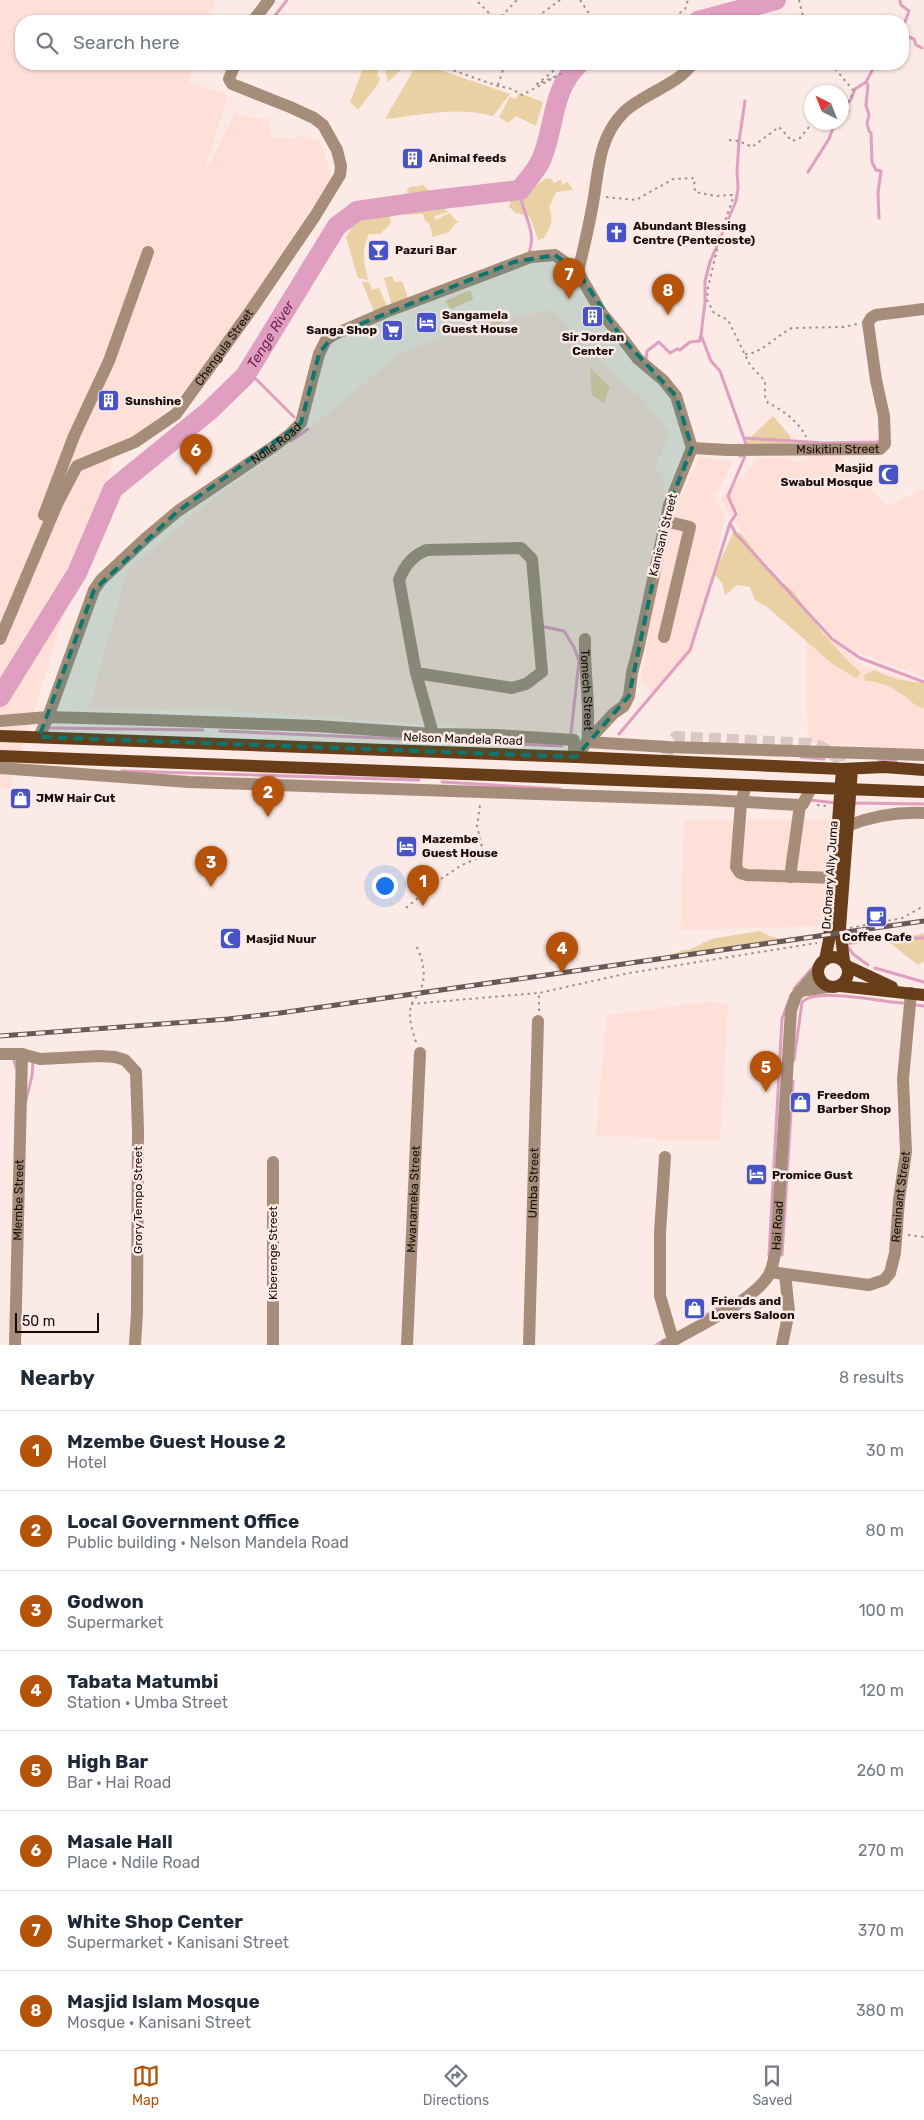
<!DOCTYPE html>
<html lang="en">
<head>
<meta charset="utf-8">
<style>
	:root { --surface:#fff; --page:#f6f6f7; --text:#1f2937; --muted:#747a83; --line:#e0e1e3; --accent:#b45309 }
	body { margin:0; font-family:Rubik,sans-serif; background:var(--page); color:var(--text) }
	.compass { position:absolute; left:804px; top:85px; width:45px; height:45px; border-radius:50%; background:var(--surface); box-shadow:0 1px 4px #0004; rotate:317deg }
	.scale { position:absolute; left:15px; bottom:12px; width:84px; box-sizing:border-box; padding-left:5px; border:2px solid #170a07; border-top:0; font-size:14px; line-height:18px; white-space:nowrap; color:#170a07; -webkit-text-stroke:4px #fbeae5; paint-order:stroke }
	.you { position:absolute; left:384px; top:885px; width:18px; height:18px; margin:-12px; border:4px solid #fff; border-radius:50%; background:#1a73e8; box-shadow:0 0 0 8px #1a73e833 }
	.badge { display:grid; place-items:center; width:32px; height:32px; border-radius:50%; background:var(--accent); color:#fff; font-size:16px; font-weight:700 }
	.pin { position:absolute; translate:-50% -41px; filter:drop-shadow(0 1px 2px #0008) }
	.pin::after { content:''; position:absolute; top:26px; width:18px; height:15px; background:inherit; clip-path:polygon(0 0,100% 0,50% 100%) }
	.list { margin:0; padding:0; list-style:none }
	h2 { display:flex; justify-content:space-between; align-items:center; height:65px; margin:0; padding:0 20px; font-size:21px }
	h2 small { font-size:16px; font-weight:400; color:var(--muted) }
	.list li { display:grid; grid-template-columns:32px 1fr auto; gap:15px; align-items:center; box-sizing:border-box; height:80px; padding:0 20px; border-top:1px solid var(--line) }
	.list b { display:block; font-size:19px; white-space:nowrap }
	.list p { margin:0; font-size:16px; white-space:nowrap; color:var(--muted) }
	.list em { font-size:16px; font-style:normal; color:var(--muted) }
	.icon { flex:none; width:28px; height:28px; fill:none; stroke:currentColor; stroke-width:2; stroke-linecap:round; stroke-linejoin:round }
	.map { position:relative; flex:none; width:924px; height:1345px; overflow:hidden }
	.search { position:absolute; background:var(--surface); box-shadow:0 1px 4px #0004; left:15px; right:15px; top:15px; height:55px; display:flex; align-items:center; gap:12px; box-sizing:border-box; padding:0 18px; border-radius:20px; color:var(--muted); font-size:19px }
	.sheet { height:705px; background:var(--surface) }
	nav { display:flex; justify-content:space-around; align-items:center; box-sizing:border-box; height:70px; border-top:1px solid var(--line); background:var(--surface); font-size:14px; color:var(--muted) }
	nav a { display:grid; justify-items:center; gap:2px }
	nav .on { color:var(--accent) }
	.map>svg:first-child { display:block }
	.built { fill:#fee0d8 }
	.green { fill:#e9d1a3 }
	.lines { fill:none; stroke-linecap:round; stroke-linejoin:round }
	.stream { stroke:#e09ec0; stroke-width:3 }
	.river { stroke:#e09ec0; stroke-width:20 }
	.minor-tunnel { stroke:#d9c8c4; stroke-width:12; stroke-dasharray:12 6; stroke-linecap:butt }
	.path { stroke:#a0918c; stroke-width:2; stroke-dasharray:2.5 4; stroke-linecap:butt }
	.minor { stroke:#a68d7a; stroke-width:12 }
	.major { stroke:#673e19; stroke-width:12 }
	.rail-casing { stroke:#675955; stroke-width:5 }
	.rail { stroke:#fbeae5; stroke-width:3; stroke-dasharray:9; stroke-linecap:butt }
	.marked { fill:#0f766e; fill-opacity:0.2; stroke:#0f766e; stroke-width:4; stroke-dasharray:10 6; stroke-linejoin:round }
	.labels { text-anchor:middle; stroke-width:5; stroke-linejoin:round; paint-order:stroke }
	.poi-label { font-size:12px; font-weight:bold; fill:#170a07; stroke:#fbeae5; text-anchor:start }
	.street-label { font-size:12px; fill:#170a07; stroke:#fbeae5 }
	.water-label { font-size:14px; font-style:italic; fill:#702351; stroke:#fbeae5 }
</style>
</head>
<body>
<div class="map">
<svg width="924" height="1345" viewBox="0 0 924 1345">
	<rect width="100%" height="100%" fill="#fbeae5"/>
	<path class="built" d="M 0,0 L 215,0 L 208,21 L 21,21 L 21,64 L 195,64 L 189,83 L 228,95 L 202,179 L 235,113 L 254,118 L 269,118 L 270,138 L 294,139 L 304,135 L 321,142 L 332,178 L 204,369 L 144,431 L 118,443 L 9,790 L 0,788 Z
		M 552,310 L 630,390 L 642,398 L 670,433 L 655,468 L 663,476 L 664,483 L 662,487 L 666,491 L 660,511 L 625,701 L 596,726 L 572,735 L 236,711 L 89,709 L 127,571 L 206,504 L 272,457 L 339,405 L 399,354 L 471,324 Z
		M 838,455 L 887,506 L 924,489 L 924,677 L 850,650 L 833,638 L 785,582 L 755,551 L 720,499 L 759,458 L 788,457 L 794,462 L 807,461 L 807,456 Z
		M 699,457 L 733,461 L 715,496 L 725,519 L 693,652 L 652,693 L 641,679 L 656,588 L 673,515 Z
		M 805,618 L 862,665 L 924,686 L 924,750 L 808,743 Z
		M 829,819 L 828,926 L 681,930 L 684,821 Z
		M 708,1002 L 728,1004 L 720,1140 L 673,1141 L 643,1137 L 596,1136 L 607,1015 Z"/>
	<path class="green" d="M 365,64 L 381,64 L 377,75 L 380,78 L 378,84 L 358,110 L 350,102 Z
		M 384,64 L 407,64 L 388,82 Z
		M 417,64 L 422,64 L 510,94 L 493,116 C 459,106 421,115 385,119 Z
		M 519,93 L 543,102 L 536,126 L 516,116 L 508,123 L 499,117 L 510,97 L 516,99 Z
		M 547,178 L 552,179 L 554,183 L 561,179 L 562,185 L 568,182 L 573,190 L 556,192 L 549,207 C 554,220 551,227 544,238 L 538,240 L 530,217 L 516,213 L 509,207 L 512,197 L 523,198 L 528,191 Z
		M 422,184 L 430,192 L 408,197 L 407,190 L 410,187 L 420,186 Z
		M 438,203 L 448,212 L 435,216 L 435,220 L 449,213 L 459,223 L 456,223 L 449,232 L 432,237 C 432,230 431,224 425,221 L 423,214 L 393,215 L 398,215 L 401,210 L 423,208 L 423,204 Z
		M 389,212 L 391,223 L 380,234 L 369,234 C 361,250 364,263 368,280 L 358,278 L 346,237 L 361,213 Z
		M 392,276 L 395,282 L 402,281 L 409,301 L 392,306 L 384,278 Z
		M 362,282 L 369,282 L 372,290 L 379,288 L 388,308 L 374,312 Z
		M 470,290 L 473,296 L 472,300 L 451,309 L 445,301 Z
		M 503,321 L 497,326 L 490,328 L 490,331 L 486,330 L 486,333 L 465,335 L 463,333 L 486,324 Z
		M 590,368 L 610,387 L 604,403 L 592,395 Z
		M 773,416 L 791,437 L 789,445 L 740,448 Z
		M 733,533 L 741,533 L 773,575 L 793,591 L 822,632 L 846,659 L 861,673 L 856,678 L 834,665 L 766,606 L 755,600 L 750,587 L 737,585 L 725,595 L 722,583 L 714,574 Z
		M 875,670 C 888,679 908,681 924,683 L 924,708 C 915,707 910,700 903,695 C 891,687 880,681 865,681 L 864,675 Z
		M 760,931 C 771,937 779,942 791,936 L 799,941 L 656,962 L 683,950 L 689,950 L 711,939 Z
		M 924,933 L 924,961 L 918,965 L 889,942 Z"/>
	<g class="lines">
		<path class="stream" d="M 900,0 L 901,5 L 909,11 L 903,27
			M 271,21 L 287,0
			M 903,34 L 909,37 L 903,43
			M 909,37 L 914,39 L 916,45 L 922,48
			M 866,82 L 868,85 L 866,105 L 869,115 L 867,123 L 869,131 L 871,133 L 872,162 L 876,170 L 881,171 L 878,193 L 879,218
			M 745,101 L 739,141 L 737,171 L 738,188 L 736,201 L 710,262 L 705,281 L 705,302 L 701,335 L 711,361 L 720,371 L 746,444
			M 842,115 L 848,111 L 847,105 L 851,99 L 855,89 L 866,82 L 874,67 L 867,64
			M 808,172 L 829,139 L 835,122
			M 520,190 C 520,212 538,229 529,253
			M 646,359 L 647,351 L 659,342 L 670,353 L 677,349 L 680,350 L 690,342 L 700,341 L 700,337
			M 245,376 L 256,379 L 294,417
			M 744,438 L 824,443 L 877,442 L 881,440
			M 291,441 L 308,429
			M 730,523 L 736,534 L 832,639 L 860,658 L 924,682
			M 545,627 L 564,631 L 574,647 L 579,661 L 571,733
			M 49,728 L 203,730
			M 220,731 L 562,746
			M 619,734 L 690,650 L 730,523 L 736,514 L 728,496 L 745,456 L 740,456
			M 801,757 L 824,759
			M 879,760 L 896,761
			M 122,771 L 419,780
			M 442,782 L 560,789
			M 810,800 L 836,803
			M 852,803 L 924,804
			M 868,965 L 853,954 L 846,944 L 874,939 L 924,938
			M 875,968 L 924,982
			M 794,989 L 821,958
			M 916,1005 L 924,1006
			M 13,1057 L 17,1070
			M 794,1060 L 802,1002 C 818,987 881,1002 903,1003
			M 26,1100 L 32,1076 L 33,1062
			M 782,1255 L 793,1081
			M 769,1256 L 782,1019 L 791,995
			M 706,1315 L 728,1302
			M 656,1345 L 664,1340"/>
		<g class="river">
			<path d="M 698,21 L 776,0"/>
			<path id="s1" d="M 0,697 L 77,573 L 113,489 L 209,411 L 245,376 L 337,226 L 357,211 L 433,200 L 520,190 C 527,180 538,169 542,158 C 555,126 552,88 579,64"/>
		</g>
		<path class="minor-tunnel" d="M 667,755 L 670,742 L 676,737 L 810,744 L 821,747 L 840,759 L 842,769"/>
		<path class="path" d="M 580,0 L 594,21
			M 799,0 L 804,21
			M 478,2 L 497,21
			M 497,21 L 517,0
			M 521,21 L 524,18 L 532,21 L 560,0
			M 669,21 L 685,9 L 688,0
			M 435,64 L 498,86 L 512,89 L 522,95 L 561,74 L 537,84 L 562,64
			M 812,64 L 813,64
			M 831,64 L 853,90 L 851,99 L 842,108
			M 498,85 L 505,64
			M 729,140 L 739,141 L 752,147 L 779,127 L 792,141 L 800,138 L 813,122
			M 606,197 L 636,200 L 673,179 L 694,178 L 695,192 L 715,196 L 732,195 L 733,198 L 721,233 L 708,287 L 707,300 L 714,313 L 728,320 L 750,365 L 765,381 L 765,396 L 768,403 C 782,409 799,422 806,437
			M 745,354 C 760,355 778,334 792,328 L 843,327 L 857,324
			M 817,805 L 827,806
			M 406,908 L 438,881 L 460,866 L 484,855 L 477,826 L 480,805
			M 850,928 L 902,918 L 924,906
			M 411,1004 L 538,993
			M 539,1011 L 539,993 L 629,973 L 817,943
			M 416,1042 C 412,1030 408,1018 411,1006 C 412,1001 417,997 419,993 C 427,979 424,960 416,946
			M 908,1235 L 924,1237"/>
		<g class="minor">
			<path d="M 253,21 L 269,0"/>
			<path d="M 578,272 C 584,247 590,222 594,197 C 599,165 600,136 624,112 C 643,94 679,84 692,64"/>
			<path id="s2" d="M 692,448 L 728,450 L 880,449 L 885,444 L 884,416 L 876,380 L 868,323 L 871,318 L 876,315 L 924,309"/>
			<path d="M 44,515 L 74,436 L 109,361 L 148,252"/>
			<path d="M 664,637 L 690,527 L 665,521"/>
			<path id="s3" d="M 0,639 L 57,504 L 77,466 L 135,442 L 176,414 L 251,310 L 315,216 L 340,175 L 341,166 L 337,150 L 323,125 L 314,118 L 290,107 L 232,84 L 229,79 L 235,64"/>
			<path id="s4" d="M 585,639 C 584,674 591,707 587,742 L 668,747 L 924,755"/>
			<path d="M 416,673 L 512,688 L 526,684 L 542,672 L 532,559 L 521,548 L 427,550 C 413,555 404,567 399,580 L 416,673 L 433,734"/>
			<path d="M 0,721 L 48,717 L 150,720 L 316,726 L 433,734 L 496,735 L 574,740 L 574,757"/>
			<path id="s5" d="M 39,737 L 48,717 L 94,590 L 101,580 L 146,538 L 178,511 L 273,447 L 290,434 L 301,423 L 319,354 L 326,340 L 333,335 L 386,312 L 531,257 L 555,255 L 578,272 L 601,312 L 622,338 L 638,359 L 663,380 L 676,396 L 692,448 L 669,505 L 638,650 L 632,673 L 629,696 L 624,706 L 614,713 L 587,742 L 576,757"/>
			<path d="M 0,768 L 189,782 L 710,800 L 800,805 L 803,804 L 811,788"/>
			<path d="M 746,785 L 741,803 L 736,867 L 740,873 L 747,875 L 834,878"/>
			<path d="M 847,826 C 872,816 897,812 924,813"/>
			<path d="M 790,877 L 800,805"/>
			<path d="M 800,991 L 828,987"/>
			<path d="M 0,1054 L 22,1054 L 40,1059 L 99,1056 L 115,1057 L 125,1060 L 136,1072 L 138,1130 L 137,1312 L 135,1345"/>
			<path d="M 665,1157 L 660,1233 L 660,1296 L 673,1340"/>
			<path id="s6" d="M 770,1272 L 869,1285 L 884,1280 L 890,1273 L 895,1253 L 899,1200 L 906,1152 L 903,1079 L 911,993"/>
			<path id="s7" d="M 15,1345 L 22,1054"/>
			<path d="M 273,1345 L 273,1162"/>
			<path id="s8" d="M 407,1345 L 420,1053"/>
			<path id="s9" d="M 529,1345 L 538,1021"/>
			<path id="s10" d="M 666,1345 C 694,1327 754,1302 770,1273 C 773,1266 774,1257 776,1250 L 791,1010 L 796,996 L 818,971"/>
			<path d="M 782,1345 L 789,1312 L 785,1274"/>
		</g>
		<path class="major" d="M 0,736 L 576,757 L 842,769 L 884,767 L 924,770
			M 0,756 L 924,792
			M818 972a15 15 0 1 1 30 0a15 15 0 1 1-30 0Z
			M 825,960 L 829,940 L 842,769
			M 844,961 L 840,928 L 852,769
			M 847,966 L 892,987
			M 840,986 L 924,995"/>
		<defs>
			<path id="rail" d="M 0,1036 L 228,1019 L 280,1013 L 924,921"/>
		</defs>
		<use href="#rail" class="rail-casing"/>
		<use href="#rail" class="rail"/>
	</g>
	<path class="marked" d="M 555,255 L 578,272 L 622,338 L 676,396 L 692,448 L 669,505 L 629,696 L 576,757 L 39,737 L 94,590 L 178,511 L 301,423 L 319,354 L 333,335 L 514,262 Z"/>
	<defs>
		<symbol id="building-square" viewBox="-11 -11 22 22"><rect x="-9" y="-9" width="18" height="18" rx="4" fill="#4853c8" stroke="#fbeae5"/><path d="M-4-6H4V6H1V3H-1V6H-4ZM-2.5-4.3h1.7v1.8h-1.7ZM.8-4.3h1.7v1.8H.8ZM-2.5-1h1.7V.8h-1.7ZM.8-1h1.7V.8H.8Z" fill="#fff"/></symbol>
		<symbol id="church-square" viewBox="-11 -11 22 22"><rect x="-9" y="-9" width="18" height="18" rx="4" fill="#4853c8" stroke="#fbeae5"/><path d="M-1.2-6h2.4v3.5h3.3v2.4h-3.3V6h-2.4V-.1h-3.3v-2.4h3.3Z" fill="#fff"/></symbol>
		<symbol id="bar-square" viewBox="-11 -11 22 22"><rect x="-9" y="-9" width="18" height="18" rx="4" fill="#4853c8" stroke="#fbeae5"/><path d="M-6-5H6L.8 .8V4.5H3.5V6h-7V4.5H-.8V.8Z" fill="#fff"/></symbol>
		<symbol id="hotel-square" viewBox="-11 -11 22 22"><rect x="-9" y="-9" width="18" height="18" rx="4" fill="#4853c8" stroke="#fbeae5"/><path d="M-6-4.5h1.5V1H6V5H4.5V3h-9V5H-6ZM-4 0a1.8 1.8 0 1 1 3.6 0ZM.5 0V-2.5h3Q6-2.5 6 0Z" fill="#fff"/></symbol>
		<symbol id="supermarket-square" viewBox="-11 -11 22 22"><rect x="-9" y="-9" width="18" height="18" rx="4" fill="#4853c8" stroke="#fbeae5"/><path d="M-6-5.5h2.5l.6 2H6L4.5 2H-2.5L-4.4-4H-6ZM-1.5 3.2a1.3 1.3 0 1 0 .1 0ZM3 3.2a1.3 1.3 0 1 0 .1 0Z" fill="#fff"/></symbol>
		<symbol id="mosque-square" viewBox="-11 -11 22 22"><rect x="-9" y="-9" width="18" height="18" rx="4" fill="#4853c8" stroke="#fbeae5"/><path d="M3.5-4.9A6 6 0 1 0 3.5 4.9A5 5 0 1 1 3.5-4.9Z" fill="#fff"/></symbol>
		<symbol id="shop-square" viewBox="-11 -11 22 22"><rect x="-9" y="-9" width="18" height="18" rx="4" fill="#4853c8" stroke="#fbeae5"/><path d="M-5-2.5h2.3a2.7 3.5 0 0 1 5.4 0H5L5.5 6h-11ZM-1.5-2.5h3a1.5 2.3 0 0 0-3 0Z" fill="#fff"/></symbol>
		<symbol id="cafe-square" viewBox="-11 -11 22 22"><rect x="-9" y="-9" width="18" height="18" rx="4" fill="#4853c8" stroke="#fbeae5"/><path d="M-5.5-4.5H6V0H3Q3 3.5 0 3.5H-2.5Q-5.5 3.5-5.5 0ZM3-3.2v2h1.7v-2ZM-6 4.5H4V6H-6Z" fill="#fff"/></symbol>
	</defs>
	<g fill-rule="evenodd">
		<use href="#building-square" x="400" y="146" width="25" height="25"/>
		<use href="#church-square" x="604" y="220" width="25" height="25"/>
		<use href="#bar-square" x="366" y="238" width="25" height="25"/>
		<use href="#building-square" x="580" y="304" width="25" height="25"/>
		<use href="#hotel-square" x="414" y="310" width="25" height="25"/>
		<use href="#supermarket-square" x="380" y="318" width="25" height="25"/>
		<use href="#building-square" x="96" y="388" width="25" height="25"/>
		<use href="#mosque-square" x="876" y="462" width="25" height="25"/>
		<use href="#shop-square" x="8" y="786" width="25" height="25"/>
		<use href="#hotel-square" x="394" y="834" width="25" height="25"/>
		<use href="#cafe-square" x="864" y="904" width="25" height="25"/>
		<use href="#mosque-square" x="218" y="926" width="25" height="25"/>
		<use href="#shop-square" x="788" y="1090" width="25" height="25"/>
		<use href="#hotel-square" x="744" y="1162" width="25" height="25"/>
		<use href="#shop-square" x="682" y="1296" width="25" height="25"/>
	</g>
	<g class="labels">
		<g class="poi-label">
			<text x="429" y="162">Animal feeds</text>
			<text x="633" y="230">Abundant Blessing<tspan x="633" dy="14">Centre (Pentecoste)</tspan></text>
			<text x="395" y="254">Pazuri Bar</text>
			<text x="442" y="319">Sangamela<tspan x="442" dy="14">Guest House</tspan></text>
			<text x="377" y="334" text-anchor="end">Sanga Shop</text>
			<text x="593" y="341" text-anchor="middle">Sir Jordan<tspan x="593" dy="14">Center</tspan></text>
			<text x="125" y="405">Sunshine</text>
			<text x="873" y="472" text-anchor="end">Masjid<tspan x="873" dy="14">Swabul Mosque</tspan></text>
			<text x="36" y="802">JMW Hair Cut</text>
			<text x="422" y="843">Mazembe<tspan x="422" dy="14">Guest House</tspan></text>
			<text x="877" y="941" text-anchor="middle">Coffee Cafe</text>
			<text x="246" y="943">Masjid Nuur</text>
			<text x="817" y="1099">Freedom<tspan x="817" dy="14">Barber Shop</tspan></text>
			<text x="772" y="1179">Promice Gust</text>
			<text x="711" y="1305">Friends and<tspan x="711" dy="14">Lovers Saloon</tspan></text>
		</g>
		<g class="street-label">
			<text dy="4" stroke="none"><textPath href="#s3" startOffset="384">Chengula Street</textPath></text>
			<text dy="4" stroke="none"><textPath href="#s5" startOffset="392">Ndile Road</textPath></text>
			<text dy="4" stroke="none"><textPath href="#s2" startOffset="146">Msikitini Street</textPath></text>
			<text transform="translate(663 535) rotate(-76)" y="4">Kanisani Street</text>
			<text dy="4" stroke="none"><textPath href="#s4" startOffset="51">Tomech Street</textPath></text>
			<text transform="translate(463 739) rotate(2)" y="4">Nelson Mandela Road</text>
			<text transform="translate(830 875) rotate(-86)" y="4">Dr.Omary Ally Juma</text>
			<text dy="4" stroke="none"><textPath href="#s9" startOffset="162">Umba Street</textPath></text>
			<text dy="4" stroke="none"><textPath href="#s6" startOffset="202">Reminant Street</textPath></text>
			<text dy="4" stroke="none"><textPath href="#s7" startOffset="145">Mlembe Street</textPath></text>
			<text dy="4" stroke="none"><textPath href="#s8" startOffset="146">Mwanameka Street</textPath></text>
			<text transform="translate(138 1200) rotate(-90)" y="4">Grory Tempo Street</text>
			<text dy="4" stroke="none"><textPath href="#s10" startOffset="176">Hai Road</textPath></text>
			<text transform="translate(273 1253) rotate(-90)" y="4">Kiberenge Street</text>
		</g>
		<g class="water-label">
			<text dy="5" stroke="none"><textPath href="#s1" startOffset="460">Tenge River</textPath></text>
		</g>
	</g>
</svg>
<svg class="compass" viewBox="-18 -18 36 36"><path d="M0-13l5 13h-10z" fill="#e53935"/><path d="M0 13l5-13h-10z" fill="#747a83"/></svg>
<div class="scale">50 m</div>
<div class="you"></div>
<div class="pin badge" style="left:423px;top:906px">1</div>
<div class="pin badge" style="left:268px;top:817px">2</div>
<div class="pin badge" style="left:211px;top:887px">3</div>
<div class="pin badge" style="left:562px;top:973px">4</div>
<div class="pin badge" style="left:766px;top:1092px">5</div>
<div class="pin badge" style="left:196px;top:475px">6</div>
<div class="pin badge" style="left:569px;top:299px">7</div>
<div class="pin badge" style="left:668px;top:315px">8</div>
<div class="search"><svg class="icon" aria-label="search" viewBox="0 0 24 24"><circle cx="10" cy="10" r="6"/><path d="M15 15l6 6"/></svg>Search here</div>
</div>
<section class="sheet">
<h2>Nearby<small>8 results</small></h2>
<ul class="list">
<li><span class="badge">1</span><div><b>Mzembe Guest House 2</b><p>Hotel</p></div><em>30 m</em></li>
<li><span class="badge">2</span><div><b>Local Government Office</b><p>Public building · Nelson Mandela Road</p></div><em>80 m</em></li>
<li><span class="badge">3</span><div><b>Godwon</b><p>Supermarket</p></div><em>100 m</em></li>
<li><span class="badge">4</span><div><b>Tabata Matumbi</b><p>Station · Umba Street</p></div><em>120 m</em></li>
<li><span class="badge">5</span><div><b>High Bar</b><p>Bar · Hai Road</p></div><em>260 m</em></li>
<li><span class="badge">6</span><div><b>Masale Hall</b><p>Place · Ndile Road</p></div><em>270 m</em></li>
<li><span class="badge">7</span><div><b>White Shop Center</b><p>Supermarket · Kanisani Street</p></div><em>370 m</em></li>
<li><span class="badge">8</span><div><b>Masjid Islam Mosque</b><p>Mosque · Kanisani Street</p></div><em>380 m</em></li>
</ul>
</section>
<nav>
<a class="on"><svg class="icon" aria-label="map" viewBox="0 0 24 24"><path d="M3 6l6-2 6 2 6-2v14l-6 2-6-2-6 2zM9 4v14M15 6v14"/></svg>Map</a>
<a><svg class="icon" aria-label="directions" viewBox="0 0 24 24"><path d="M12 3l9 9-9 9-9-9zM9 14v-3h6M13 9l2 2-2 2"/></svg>Directions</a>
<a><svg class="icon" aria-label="saved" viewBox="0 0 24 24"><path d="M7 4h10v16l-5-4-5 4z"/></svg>Saved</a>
</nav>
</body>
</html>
